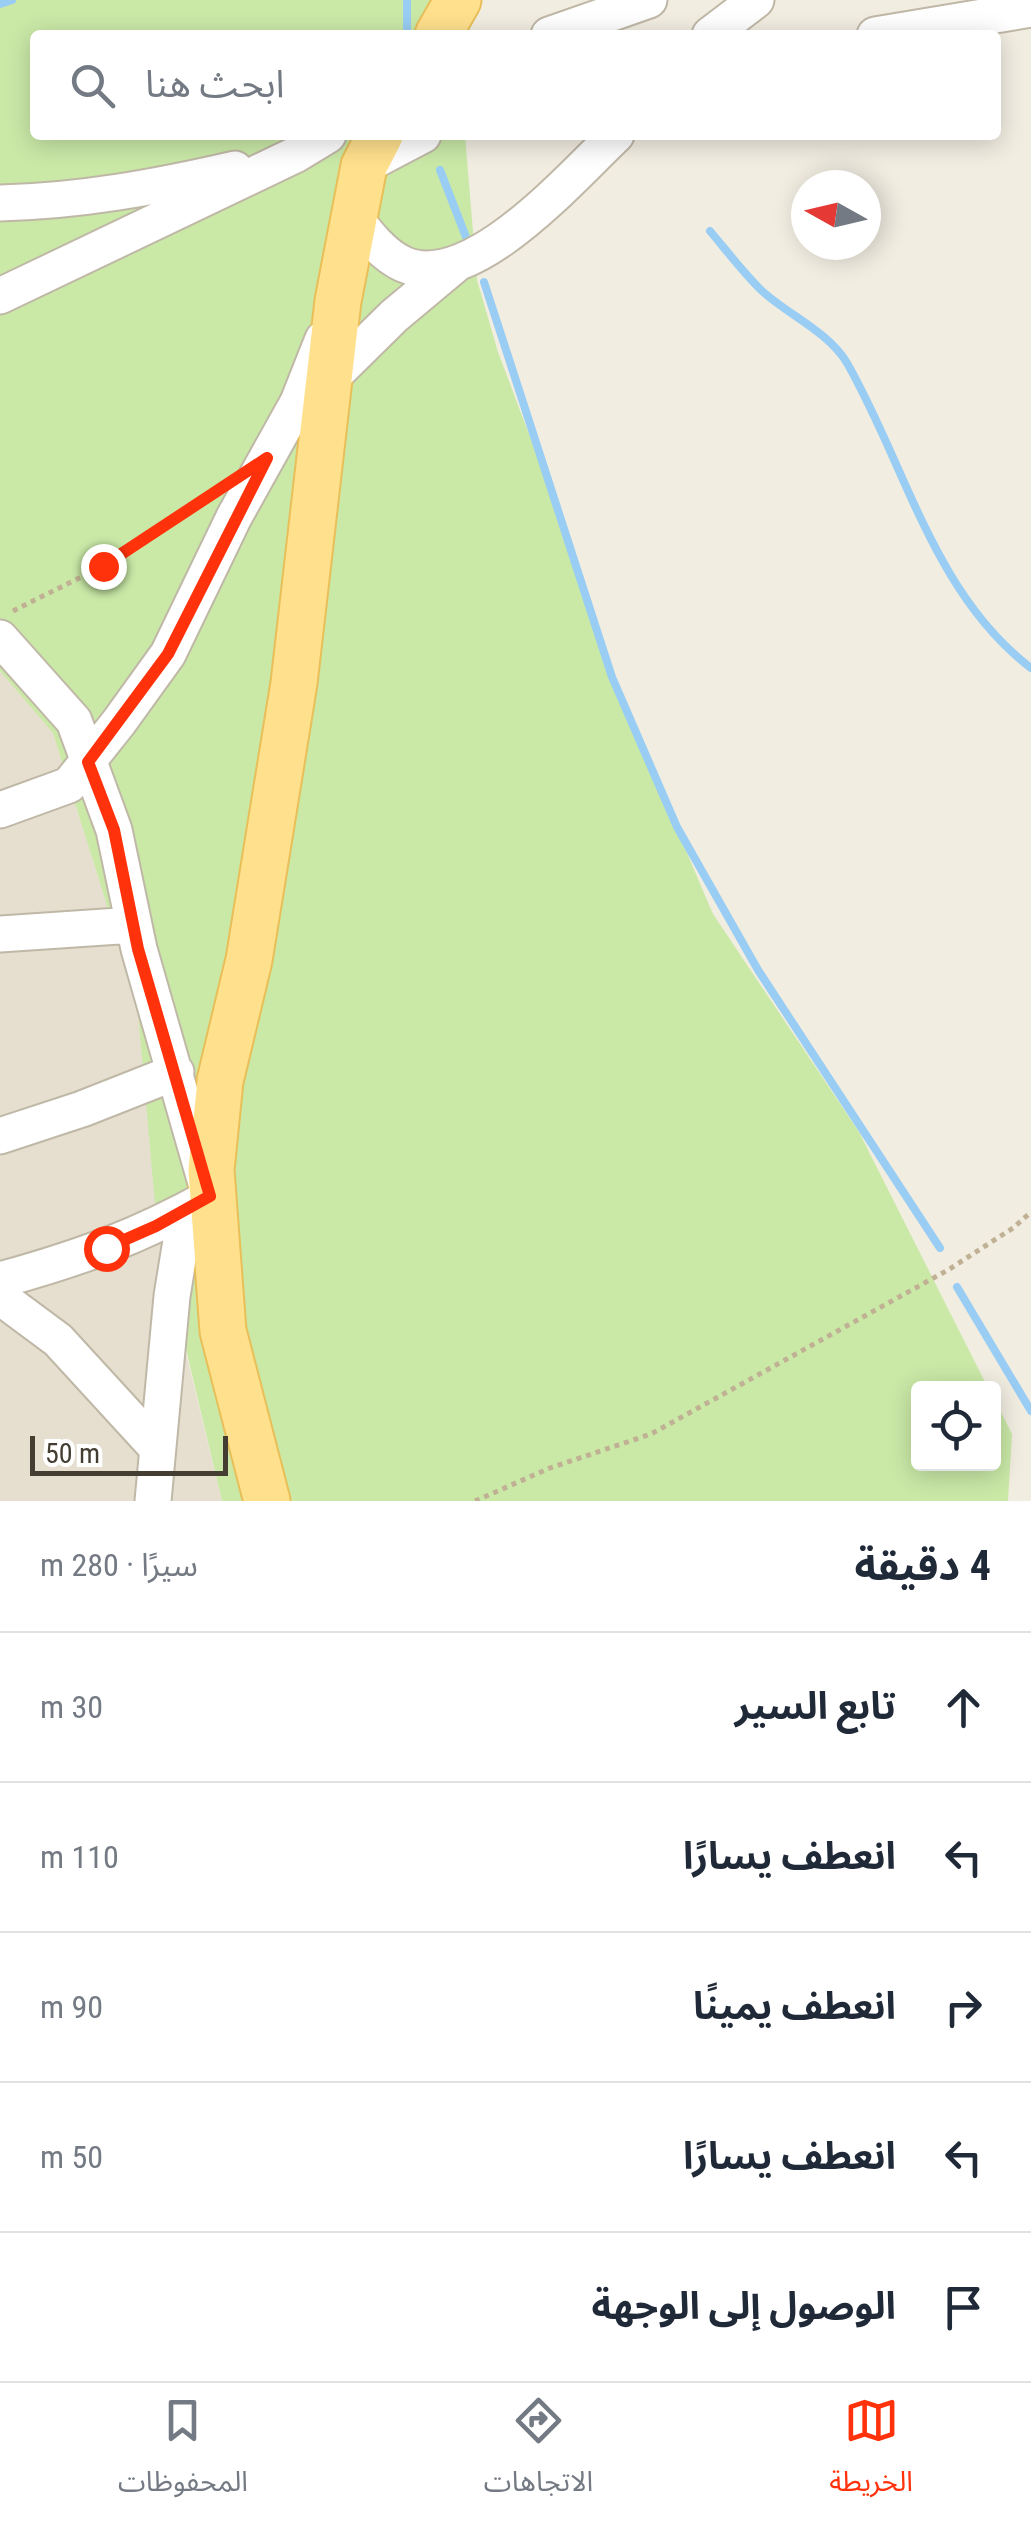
<!DOCTYPE html>
<html lang="ar">
<head>
<meta charset="utf-8">
<style>
	:root { --surface:#fff; --page:#f6f6f7; --text:#1f2937; --muted:#747a83; --line:#e0e1e3; --accent:#ff320b }
	body { margin:0; font-family:"Roboto Condensed","Noto Sans Arabic",sans-serif; background:var(--page); color:var(--text); direction:rtl }
	.controls { position:absolute; right:30px; bottom:30px; display:grid; overflow:hidden; border-radius:10px; box-shadow:0 5px 25px #0003 }
	.controls button { width:90px; height:90px; display:grid; place-items:center; padding:0; border:0; border-bottom:2px solid var(--line); background:var(--surface); color:var(--text); font:50px sans-serif }
	.compass { position:absolute; left:791px; top:170px; width:90px; height:90px; border-radius:50%; background:var(--surface); box-shadow:0 5px 25px #0003; rotate:278deg }
	.scale { position:absolute; left:30px; bottom:25px; width:198px; box-sizing:border-box; padding-left:10px; border:5px solid #433d32; border-top:0; font-size:28px; line-height:35px; white-space:nowrap; color:#433d32; -webkit-text-stroke:8px #fff; paint-order:stroke }
	.stop { position:absolute; width:30px; height:30px; margin:-22px; border:8px solid #ff320b; border-radius:50%; background:#fff }
	.stop.end { background:#ff320b; border-color:#fff; box-shadow:0 2px 10px #0008 }
	.list { margin:0; padding:0; list-style:none }
	h2 { display:flex; justify-content:space-between; align-items:center; height:130px; margin:0; padding:0 40px; font-size:42px }
	h2 small { font-size:32px; font-weight:400; color:var(--muted) }
	.list li { display:grid; grid-template-columns:65px 1fr auto; gap:30px; align-items:center; box-sizing:border-box; height:150px; padding:0 40px; border-top:2px solid var(--line) }
	.list b { display:block; font-size:38px; white-space:nowrap }
	.list em { font-size:32px; font-style:normal; color:var(--muted) }
	.icon { flex:none; width:55px; height:55px; fill:none; stroke:currentColor; stroke-width:2; stroke-linecap:round; stroke-linejoin:round }
	.map { position:relative; flex:none; width:1031px; height:1501px; overflow:hidden; direction:ltr }
	.search { position:absolute; background:var(--surface); box-shadow:0 5px 25px #0003; left:30px; right:30px; top:30px; height:110px; display:flex; align-items:center; gap:25px; box-sizing:border-box; padding:0 35px; border-radius:10px; color:var(--muted); font-size:38px }
	.sheet { height:880px; background:var(--surface) }
	nav { display:flex; justify-content:space-around; align-items:center; box-sizing:border-box; height:140px; border-top:2px solid var(--line); background:var(--surface); font-size:28px; color:var(--muted) }
	nav a { display:grid; justify-items:center; gap:5px }
	nav .on { color:var(--accent) }
	.map>svg:first-child { display:block }
	.residential { fill:#e6dfcf }
	.green { fill:#cae9a7 }
	.lines { fill:none; stroke-linecap:round; stroke-linejoin:round }
	.stream { stroke:#99cdf3; stroke-width:8 }
	.minor-casing { stroke:#c0b8a7; stroke-width:39 }
	.major-casing { stroke:#e8bf59; stroke-width:49 }
	.path { stroke:#c0b194; stroke-width:5; stroke-dasharray:5 5; stroke-linecap:butt }
	.minor { stroke:#fff; stroke-width:35 }
	.major { stroke:#ffe08d; stroke-width:45 }
	.route { stroke:#ff320b; stroke-width:12 }
</style>
</head>
<body>
<div class="map">
<svg width="1031" height="1501" viewBox="0 0 1031 1501">
	<rect width="100%" height="100%" fill="#f2ede1"/>
	<path class="residential" d="M 0,671 L 53,732 L 137,1001 L 172,1296 L 222,1501 L 0,1501 Z"/>
	<path class="green" d="M 0,0 L 461,0 L 460,35 L 35,35 L 35,135 L 465,135 L 477,280 L 498,352 L 573,551 L 612,677 L 713,914 L 859,1132 L 988,1388 L 918,1388 L 918,1464 L 994,1464 L 994,1398 L 1012,1434 L 1008,1501 L 222,1501 L 157,1227 L 137,1001 L 53,733 L 0,671 Z"/>
	<g class="lines">
		<path class="stream" d="M 0,4 L 12,0
			M 407,35 L 407,0
			M 440,170 L 466,237
			M 710,231 C 726,250 742,271 760,289 C 786,314 828,331 847,363 C 906,466 933,593 1031,668
			M 484,282 L 612,677 L 677,827 L 758,970 L 940,1248
			M 957,1287 L 1031,1411"/>
		<defs>
			<path id="minor" d="M 549,35 L 649,0
				M 710,35 L 756,0
				M 875,35 L 1031,9
				M 364,166 L 423,135
				M 0,203 C 81,201 157,187 235,169
				M 354,217 C 367,234 383,255 403,264 C 471,294 571,177 616,135
				M 0,296 L 295,155 L 328,135
				M 329,380 L 394,316 L 455,265
				M 0,638 L 74,721 L 114,830 L 139,949 L 210,1197 C 138,1237 80,1258 0,1280
				M 0,810 L 69,785 L 119,722 L 168,654 L 234,517 L 298,402 L 323,339
				M 0,934 L 134,925
				M 0,1136 L 82,1109 L 176,1072
				M 0,1297 L 58,1340 L 157,1448
				M 153,1501 L 172,1296 L 186,1210"/>
			<path id="major" d="M 438,35 L 458,0
				M 267,1501 L 223,1331 L 211,1170 L 220,1081 L 249,960 L 294,683 L 338,301 L 364,166 L 380,135"/>
		</defs>
		<use href="#minor" class="minor-casing"/>
		<use href="#major" class="major-casing"/>
		<path class="path" d="M 13,611 L 103,566 L 207,500
			M 475,1501 L 550,1468 L 651,1434 L 948,1270 L 1013,1228 L 1031,1212"/>
		<use href="#minor" class="minor"/>
		<use href="#major" class="major"/>
	</g>
	<g class="lines">
		<path class="route" d="M 103,566 L 267,458 L 168,654 L 88,762 L 114,830 L 138,949 L 210,1196 L 156,1226 L 106,1248"/>
	</g>
</svg>
<div class="controls">
<button><svg class="icon" aria-label="locate" viewBox="0 0 24 24"><circle cx="12" cy="12" r="6"/><path d="M12 2v4M12 18v4M2 12h4M18 12h4"/></svg></button>
</div>
<svg class="compass" viewBox="-18 -18 36 36"><path d="M0-13l5 13h-10z" fill="#e53935"/><path d="M0 13l5-13h-10z" fill="#747a83"/></svg>
<div class="scale">50 m</div>
<div class="stop" style="left:106px;top:1248px"></div>
<div class="stop end" style="left:103px;top:566px"></div>
<div class="search"><svg class="icon" aria-label="search" viewBox="0 0 24 24"><circle cx="10" cy="10" r="6"/><path d="M15 15l6 6"/></svg>ابحث هنا</div>
</div>
<section class="sheet">
<h2>4 دقيقة<small>سيرًا · 280 m</small></h2>
<ul class="list">
<li><svg class="icon" aria-label="ahead" viewBox="0 0 24 24"><path d="M12 20V5M6 11l6-6 6 6"/></svg><div><b>تابع السير</b></div><em>30 m</em></li>
<li><svg class="icon" aria-label="left" viewBox="0 0 24 24"><path d="M17 20v-9H6M10 6l-5 5 5 5"/></svg><div><b>انعطف يسارًا</b></div><em>110 m</em></li>
<li><svg class="icon" aria-label="right" viewBox="0 0 24 24"><path d="M7 20v-9h11M14 6l5 5-5 5"/></svg><div><b>انعطف يمينًا</b></div><em>90 m</em></li>
<li><svg class="icon" aria-label="left" viewBox="0 0 24 24"><path d="M17 20v-9H6M10 6l-5 5 5 5"/></svg><div><b>انعطف يسارًا</b></div><em>50 m</em></li>
<li><svg class="icon" aria-label="arrive" viewBox="0 0 24 24"><path d="M6 21V4h12l-3 4 3 4H6"/></svg><div><b>الوصول إلى الوجهة</b></div></li>
</ul>
</section>
<nav>
<a class="on"><svg class="icon" aria-label="map" viewBox="0 0 24 24"><path d="M3 6l6-2 6 2 6-2v14l-6 2-6-2-6 2zM9 4v14M15 6v14"/></svg>الخريطة</a>
<a><svg class="icon" aria-label="directions" viewBox="0 0 24 24"><path d="M12 3l9 9-9 9-9-9zM9 14v-3h6M13 9l2 2-2 2"/></svg>الاتجاهات</a>
<a><svg class="icon" aria-label="saved" viewBox="0 0 24 24"><path d="M7 4h10v16l-5-4-5 4z"/></svg>المحفوظات</a>
</nav>
</body>
</html>
